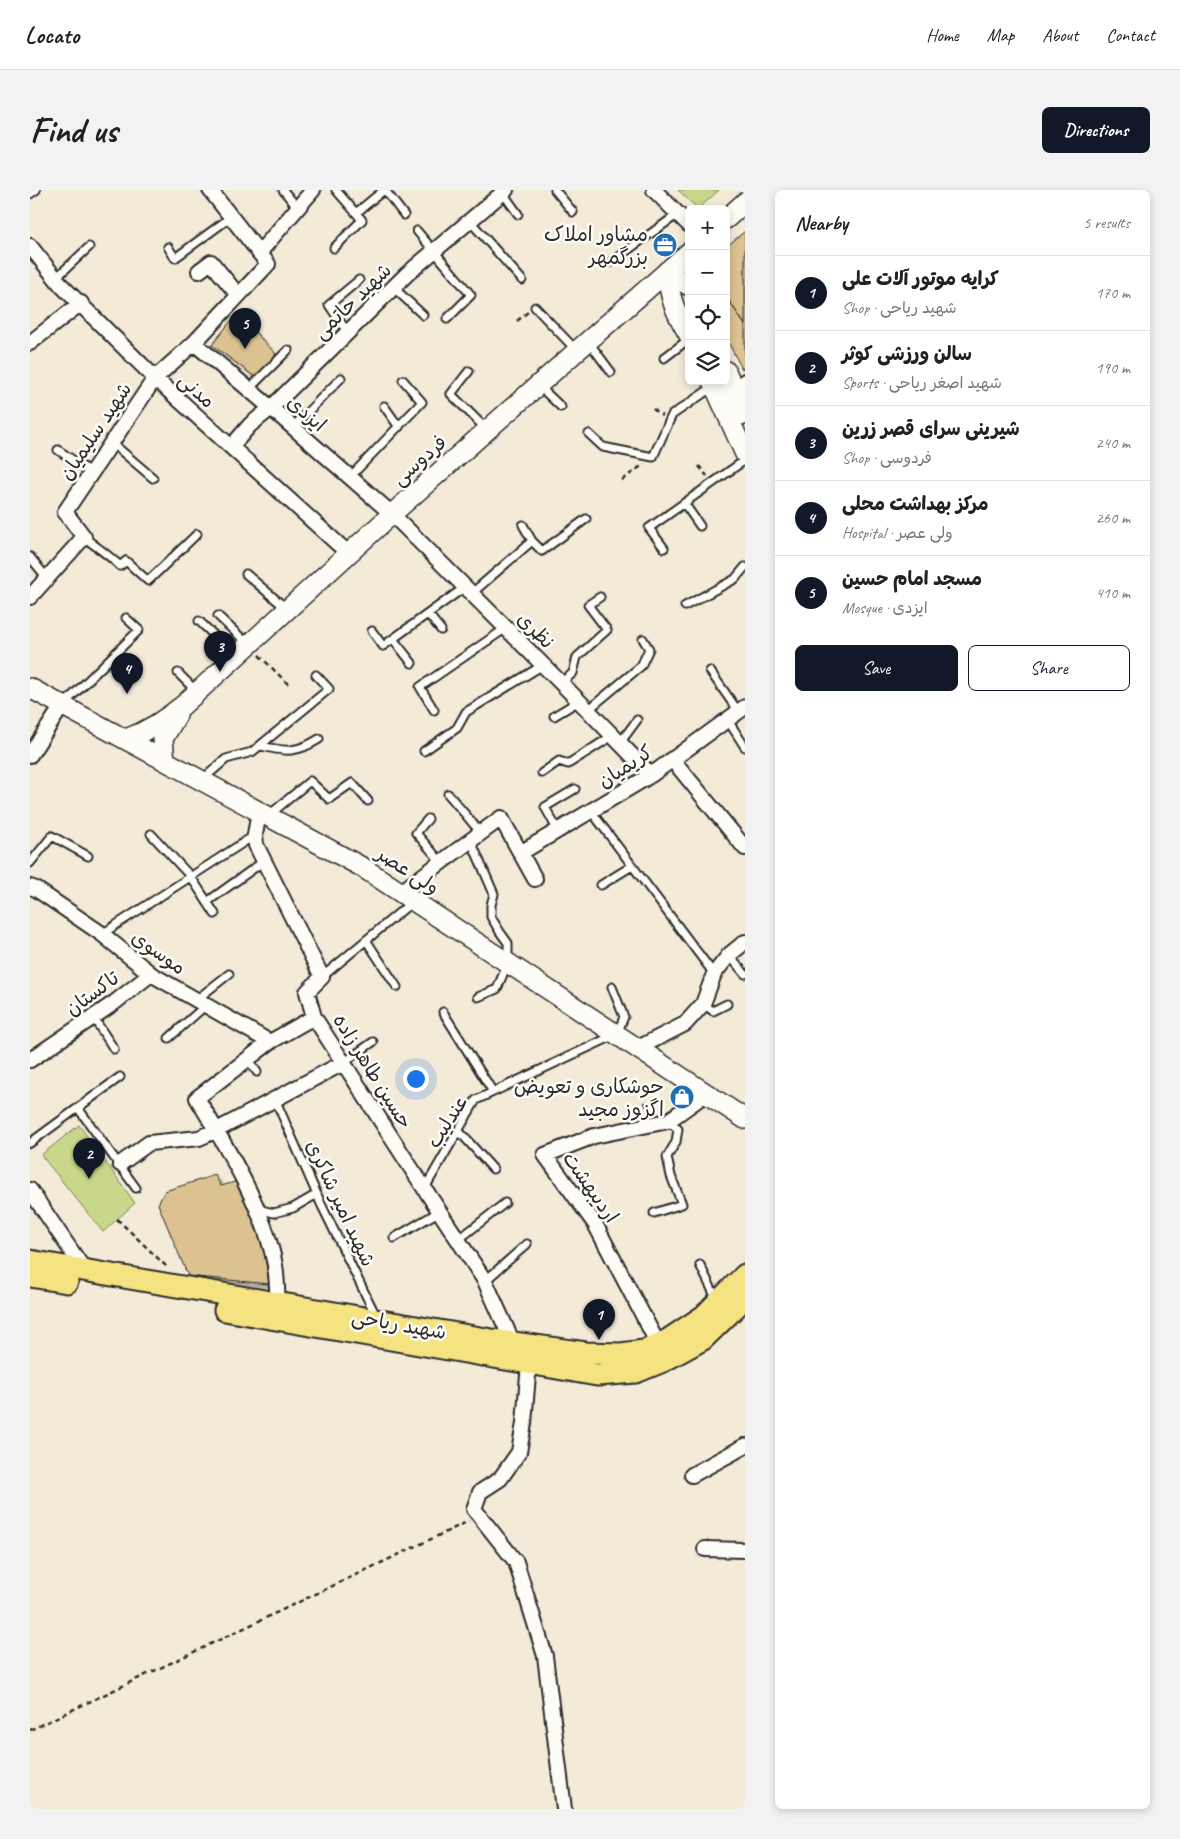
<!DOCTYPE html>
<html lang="en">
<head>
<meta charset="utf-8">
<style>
	:root { --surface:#fff; --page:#f2f2f2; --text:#222; --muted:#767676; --line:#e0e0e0; --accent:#111827 }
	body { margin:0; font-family:Caveat,"Playpen Sans Arabic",sans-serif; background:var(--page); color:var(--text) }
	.controls { position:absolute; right:15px; top:15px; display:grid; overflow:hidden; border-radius:8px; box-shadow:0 2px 8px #0003 }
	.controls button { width:45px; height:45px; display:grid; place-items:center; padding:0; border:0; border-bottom:1px solid var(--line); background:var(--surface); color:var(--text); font:25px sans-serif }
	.you { position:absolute; left:385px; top:888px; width:18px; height:18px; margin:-12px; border:4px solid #fff; border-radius:50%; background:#1a73e8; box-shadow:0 0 0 8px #1a73e833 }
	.badge { display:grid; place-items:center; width:32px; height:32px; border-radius:50%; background:var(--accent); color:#fff; font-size:16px; font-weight:700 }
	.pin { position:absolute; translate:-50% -41px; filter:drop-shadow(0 1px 2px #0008) }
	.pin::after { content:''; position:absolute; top:26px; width:18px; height:15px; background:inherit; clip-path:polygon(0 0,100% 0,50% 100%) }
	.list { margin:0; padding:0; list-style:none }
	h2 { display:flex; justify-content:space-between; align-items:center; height:65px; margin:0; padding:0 20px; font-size:21px }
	h2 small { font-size:16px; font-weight:400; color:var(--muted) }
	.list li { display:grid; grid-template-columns:32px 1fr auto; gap:15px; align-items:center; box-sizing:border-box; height:75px; padding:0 20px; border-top:1px solid var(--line) }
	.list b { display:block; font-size:19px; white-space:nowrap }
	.list p { margin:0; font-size:16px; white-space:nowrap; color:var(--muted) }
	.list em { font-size:16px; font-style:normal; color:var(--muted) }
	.actions { display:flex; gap:10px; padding:15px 20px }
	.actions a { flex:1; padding:11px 0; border:1px solid var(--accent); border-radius:8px; text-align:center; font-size:18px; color:var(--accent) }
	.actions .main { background:var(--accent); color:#fff }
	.icon { flex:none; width:28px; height:28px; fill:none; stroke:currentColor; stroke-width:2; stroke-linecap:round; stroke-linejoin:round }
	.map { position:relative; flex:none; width:715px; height:1619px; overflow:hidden; border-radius:8px }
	header { display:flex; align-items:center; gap:30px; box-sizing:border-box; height:70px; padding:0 25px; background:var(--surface); border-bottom:1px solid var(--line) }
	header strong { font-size:24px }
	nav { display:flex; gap:28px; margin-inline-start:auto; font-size:18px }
	.intro { display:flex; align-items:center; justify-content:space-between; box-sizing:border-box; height:120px; padding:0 30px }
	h1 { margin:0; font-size:35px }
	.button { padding:12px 22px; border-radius:8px; background:var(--accent); color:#fff; font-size:18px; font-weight:700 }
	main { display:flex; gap:30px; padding:0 30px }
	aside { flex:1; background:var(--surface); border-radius:8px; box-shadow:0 2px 8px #0003 }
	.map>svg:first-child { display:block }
	.green { fill:#c9d78b; stroke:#7a815b }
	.building { fill:#dcc191; stroke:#2b2b2b; filter:url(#shadow) }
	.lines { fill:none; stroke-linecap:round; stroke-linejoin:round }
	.lane-casing { stroke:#2b2b2b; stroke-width:11 }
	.street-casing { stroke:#2b2b2b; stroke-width:18 }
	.secondary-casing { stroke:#2b2b2b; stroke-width:22 }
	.primary-casing { stroke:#2b2b2b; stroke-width:25 }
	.path { stroke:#2b2b2b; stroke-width:2.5; stroke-dasharray:5 4; stroke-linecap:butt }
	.lane { stroke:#fdfcf7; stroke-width:7 }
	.street { stroke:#fdfcf7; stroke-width:14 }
	.secondary { stroke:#fdfcf7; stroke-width:19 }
	.primary { stroke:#f5e382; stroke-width:21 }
	.labels { text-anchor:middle; stroke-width:5; stroke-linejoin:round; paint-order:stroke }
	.poi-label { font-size:20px; fill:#2b2b2b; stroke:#fdfcf7; text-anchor:end }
	.street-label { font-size:20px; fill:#2b2b2b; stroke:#fdfcf7 }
</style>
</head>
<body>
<header>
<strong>Locato</strong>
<nav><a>Home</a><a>Map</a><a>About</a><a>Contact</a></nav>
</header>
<div class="intro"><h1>Find us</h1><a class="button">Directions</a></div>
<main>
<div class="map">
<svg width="715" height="1619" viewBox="0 0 715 1619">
	<defs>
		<filter id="shadow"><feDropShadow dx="4.5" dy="4.5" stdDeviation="1" flood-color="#0004"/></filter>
	</defs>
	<rect width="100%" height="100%" fill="#f3ead8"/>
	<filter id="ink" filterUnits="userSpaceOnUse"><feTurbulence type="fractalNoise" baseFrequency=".02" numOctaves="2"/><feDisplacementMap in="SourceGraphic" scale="10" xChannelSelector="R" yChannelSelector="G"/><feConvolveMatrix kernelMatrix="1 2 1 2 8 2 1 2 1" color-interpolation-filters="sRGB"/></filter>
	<g filter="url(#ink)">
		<path class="green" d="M 648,0 L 689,0 L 668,19 Z
			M 49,935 L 105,1013 L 73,1042 L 11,965 Z"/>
		<path class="building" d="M 715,41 L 715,135 L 696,106 L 696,57 Z
			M 696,106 L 715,135 L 715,176 L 712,179 L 696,148 Z
			M 207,123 L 246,164 L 225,187 L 182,155 Z
			M 185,985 L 191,996 L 208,991 L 231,1039 L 239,1094 L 158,1086 L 128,1014 L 135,1001 Z"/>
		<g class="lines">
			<defs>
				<path id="lane" d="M 253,0 L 267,17
					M 355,0 L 374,25
					M 525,0 L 543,22
					M 473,3 L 488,24
					M 0,4 L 6,0
					M 326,23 L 354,0
					M 440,31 L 492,90
					M 387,41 L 441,105 L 417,129
					M 138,57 L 145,68 L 201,27
					M 304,58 L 332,30 L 306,0
					M 581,72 L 648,24
					M 26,88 L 59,57
					M 364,98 L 393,125
					M 505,117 L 546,160
					M 318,143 L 299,115 L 329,90
					M 558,151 L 581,182
					M 634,168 L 659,149
					M 439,181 L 421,204 L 457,240
					M 508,195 L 531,217
					M 219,199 L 258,160
					M 354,216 L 369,237
					M 263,237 L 311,188
					M 559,244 L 573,257 L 623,267 L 642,225 L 684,196
					M 82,253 L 123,288
					M 28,260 L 62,283
					M 320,287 L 392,212 L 373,190
					M 654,313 L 670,336
					M 493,335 L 502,351
					M 54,347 C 66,357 79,365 90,376 L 96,371 L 118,391 L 167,344
					M 634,358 L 619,338 L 715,270
					M 0,367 L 17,388
					M 216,384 L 257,419
					M 441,404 L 502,351 L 512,361 L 556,329
					M 655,416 L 705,389 L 715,377
					M 398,424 L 411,440
					M 188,426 L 219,455
					M 169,431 L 206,466
					M 342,441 L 353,456 L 435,397
					M 363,449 L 382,473
					M 680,481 L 708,521
					M 148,483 L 167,502
					M 531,493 L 543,483 L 547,467 L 577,440 L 558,415 L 570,407
					M 33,515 L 109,440 L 96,428
					M 404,520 L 390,497 L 476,438
					M 558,520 L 611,476 L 619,459 L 613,449
					M 524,526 L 549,511
					M 697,529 L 715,557
					M 590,553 L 607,530
					M 231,556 C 256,562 267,563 289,549
					M 394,561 L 427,538 L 436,522 L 513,475
					M 512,583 L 529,571 L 538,574 L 582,546
					M 172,590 L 196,569 L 222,562 L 299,499 L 286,485
					M 418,604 L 451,643
					M 561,621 L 684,784
					M 238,626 L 280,591 L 299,609 L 322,593 L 338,611
					M 398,629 L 386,643 L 411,672
					M 528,641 L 515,617 L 545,599
					M 121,644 L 161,687 L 185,724
					M 441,651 L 464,704 L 461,715 L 461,727 L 470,742 L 478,753 L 478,772 L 467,799 L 448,807
					M 0,673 L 22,646 L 58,666
					M 571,695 L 602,676
					M 177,712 L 234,671
					M 72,744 L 225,645
					M 336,750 L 367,797
					M 699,765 L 715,784
					M 292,787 L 382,712
					M 166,810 L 199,784
					M 673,814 L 683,821 L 697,814
					M 413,822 L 463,902
					M 63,827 L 84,859
					M 139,848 L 175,816
					M 218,869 L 227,882
					M 313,873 L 343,852
					M 245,909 L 292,1016 L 346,1126
					M 48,918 L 106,998
					M 428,940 L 463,979
					M 0,953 L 90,887
					M 395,998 L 446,910 L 587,844 L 594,827 L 582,797
					M 227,1019 L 244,1023 L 263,1018 L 287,1004
					M 624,1023 L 652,1014 L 641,986 L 637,967 L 646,952 L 648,939 L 638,931
					M 364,1048 L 410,1021
					M 428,1050 L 475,1013
					M 670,1075 L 687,1110
					M 455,1091 L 497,1054"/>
				<path id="street" d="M 624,0 L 659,35
					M 0,56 L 31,95 L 125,188 L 319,364
					M 229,63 L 283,0
					M 169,81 L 181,72 L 208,105
					M 0,153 L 51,113
					M 164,153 L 241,218 L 362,324 L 549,511 L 621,585
					M 704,201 L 715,191
					M 201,257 L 220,235 L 241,218 L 377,84 L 476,0
					M 0,407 L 54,347 L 35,322 L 125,188 L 164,153 L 238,74 L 180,0
					M 0,565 L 32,516
					M 642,569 L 715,658
					M 229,621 L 225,645 L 226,655 L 292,787 L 277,802 L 284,827 L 383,981 L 455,1091 L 483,1153
					M 492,662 L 621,585 L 715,517
					M 0,697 L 6,699 L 72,744 L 121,784 L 240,852
					M 371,702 L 471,628 L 505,689
					M 608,858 L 655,834 L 673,814 L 684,784 L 699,765 L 715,752
					M 0,870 L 84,813 L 121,784
					M 90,974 L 119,953 L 169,948 L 187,940 L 313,873
					M 0,1000 L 55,1081
					M 248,1114 C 247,1101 247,1088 245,1075 C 235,1020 196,956 167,908 L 240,852 L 284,827
					M 628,1154 L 565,1034 L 515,965 L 564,946 L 638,931 L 677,903
					M 499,1173 L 494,1233 L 489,1262 L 470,1289 L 450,1302 L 444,1319 L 486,1372 L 515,1466 L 534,1619
					M 662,1285 L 715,1256
					M 675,1359 L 715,1360"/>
				<path id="secondary" d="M 696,29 L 715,12
					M 637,81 C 640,109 644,120 659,145
					M 637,81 L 659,96
					M 696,181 L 715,225
					M 682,191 L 715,264
					M 0,498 L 332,677 L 715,929
					M 96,549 C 118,541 134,530 152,516 L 362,324 L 659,62
					M 135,571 L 133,549 L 147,525"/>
				<path id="primary" d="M 0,1071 L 462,1150 L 556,1163 L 591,1164 L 614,1161 L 638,1150 L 674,1126 L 715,1085
					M 0,1086 L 37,1092
					M 195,1120 L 567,1185 L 606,1182 L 633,1171 L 673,1149 L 715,1108"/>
			</defs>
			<use href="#lane" class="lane-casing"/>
			<use href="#street" class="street-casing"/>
			<use href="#secondary" class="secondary-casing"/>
			<use href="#primary" class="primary-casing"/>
			<path class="path" d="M 487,131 L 498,122
				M 623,219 L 632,226
				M 669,276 L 677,286
				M 592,290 L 614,274
				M 229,465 L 260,496
				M 615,912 L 619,923
				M 87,1029 L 137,1077
				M 0,1540 L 439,1331"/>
			<use href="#lane" class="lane"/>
			<use href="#street" class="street"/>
			<use href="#secondary" class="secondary"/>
			<use href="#primary" class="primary"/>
		</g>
	</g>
	<defs>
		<symbol id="office-disc" viewBox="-11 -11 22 22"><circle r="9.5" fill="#1f6fb2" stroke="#fdfcf7"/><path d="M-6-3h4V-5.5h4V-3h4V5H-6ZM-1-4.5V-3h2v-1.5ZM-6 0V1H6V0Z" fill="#fff"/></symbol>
		<symbol id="shop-disc" viewBox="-11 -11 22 22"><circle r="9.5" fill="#1f6fb2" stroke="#fdfcf7"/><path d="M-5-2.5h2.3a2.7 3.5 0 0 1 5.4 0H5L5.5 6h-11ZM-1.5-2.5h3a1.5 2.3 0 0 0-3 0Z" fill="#fff"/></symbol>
	</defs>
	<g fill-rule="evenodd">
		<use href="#office-disc" x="621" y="41" width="28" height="28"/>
		<use href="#shop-disc" x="638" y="893" width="28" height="28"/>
	</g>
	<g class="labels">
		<g class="poi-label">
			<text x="618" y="51">مشاور املاک<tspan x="618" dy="23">بزرگمهر</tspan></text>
			<text x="634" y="903">جوشکاری و تعویض<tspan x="634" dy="23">اگزوز مجید</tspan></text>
		</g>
		<g class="street-label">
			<text transform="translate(322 111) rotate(-44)" y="7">شهید حاتمی</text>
			<text transform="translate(167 200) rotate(42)" y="7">مدنی</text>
			<text transform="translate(277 223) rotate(41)" y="7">ایزدی</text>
			<text transform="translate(65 241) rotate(-56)" y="7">شهید سلیمیان</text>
			<text transform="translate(389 270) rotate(-41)" y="7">فردوسی</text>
			<text transform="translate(506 440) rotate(45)" y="7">نظری</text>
			<text transform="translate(595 576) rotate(-33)" y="7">کریمیان</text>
			<text transform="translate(378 680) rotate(33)" y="7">ولی عصر</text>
			<text transform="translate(129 762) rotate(35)" y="7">موسوی</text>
			<text transform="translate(62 803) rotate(-36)" y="7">تاکستان</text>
			<text transform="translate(343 881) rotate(58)" y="7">حسین طاهر زاده</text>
			<text transform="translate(417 931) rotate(-57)" y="7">عندلیب</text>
			<text transform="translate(561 997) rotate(55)" y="7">اردیبهشت</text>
			<text transform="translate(311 1013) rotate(65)" y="7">شهید امیر شاکری</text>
			<text transform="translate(369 1134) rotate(10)" y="7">شهید ریاحی</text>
		</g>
	</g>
</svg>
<div class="controls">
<button>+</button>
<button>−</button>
<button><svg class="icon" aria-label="locate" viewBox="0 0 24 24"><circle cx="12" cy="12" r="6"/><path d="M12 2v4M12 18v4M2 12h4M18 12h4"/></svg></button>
<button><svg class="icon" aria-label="layers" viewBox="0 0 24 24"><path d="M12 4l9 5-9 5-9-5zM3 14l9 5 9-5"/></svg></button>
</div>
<div class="you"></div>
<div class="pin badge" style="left:569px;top:1150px">1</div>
<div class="pin badge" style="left:59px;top:989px">2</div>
<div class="pin badge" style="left:190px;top:482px">3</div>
<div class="pin badge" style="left:97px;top:504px">4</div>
<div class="pin badge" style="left:215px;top:159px">5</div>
</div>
<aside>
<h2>Nearby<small>5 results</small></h2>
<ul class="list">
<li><span class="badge">1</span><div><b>کرایه موتور آلات علی</b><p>Shop · شهید ریاحی</p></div><em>170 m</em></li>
<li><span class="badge">2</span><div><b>سالن ورزشی کوثر</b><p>Sports · شهید اصغر ریاحی</p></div><em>190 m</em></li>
<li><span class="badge">3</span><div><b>شیرینی سرای قصر زرین</b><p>Shop · فردوسی</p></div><em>240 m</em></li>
<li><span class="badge">4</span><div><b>مرکز بهداشت محلی</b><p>Hospital · ولی عصر</p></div><em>260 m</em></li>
<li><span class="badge">5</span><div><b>مسجد امام حسین</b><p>Mosque · ایزدی</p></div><em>410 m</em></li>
</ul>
<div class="actions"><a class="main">Save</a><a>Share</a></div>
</aside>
</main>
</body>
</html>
